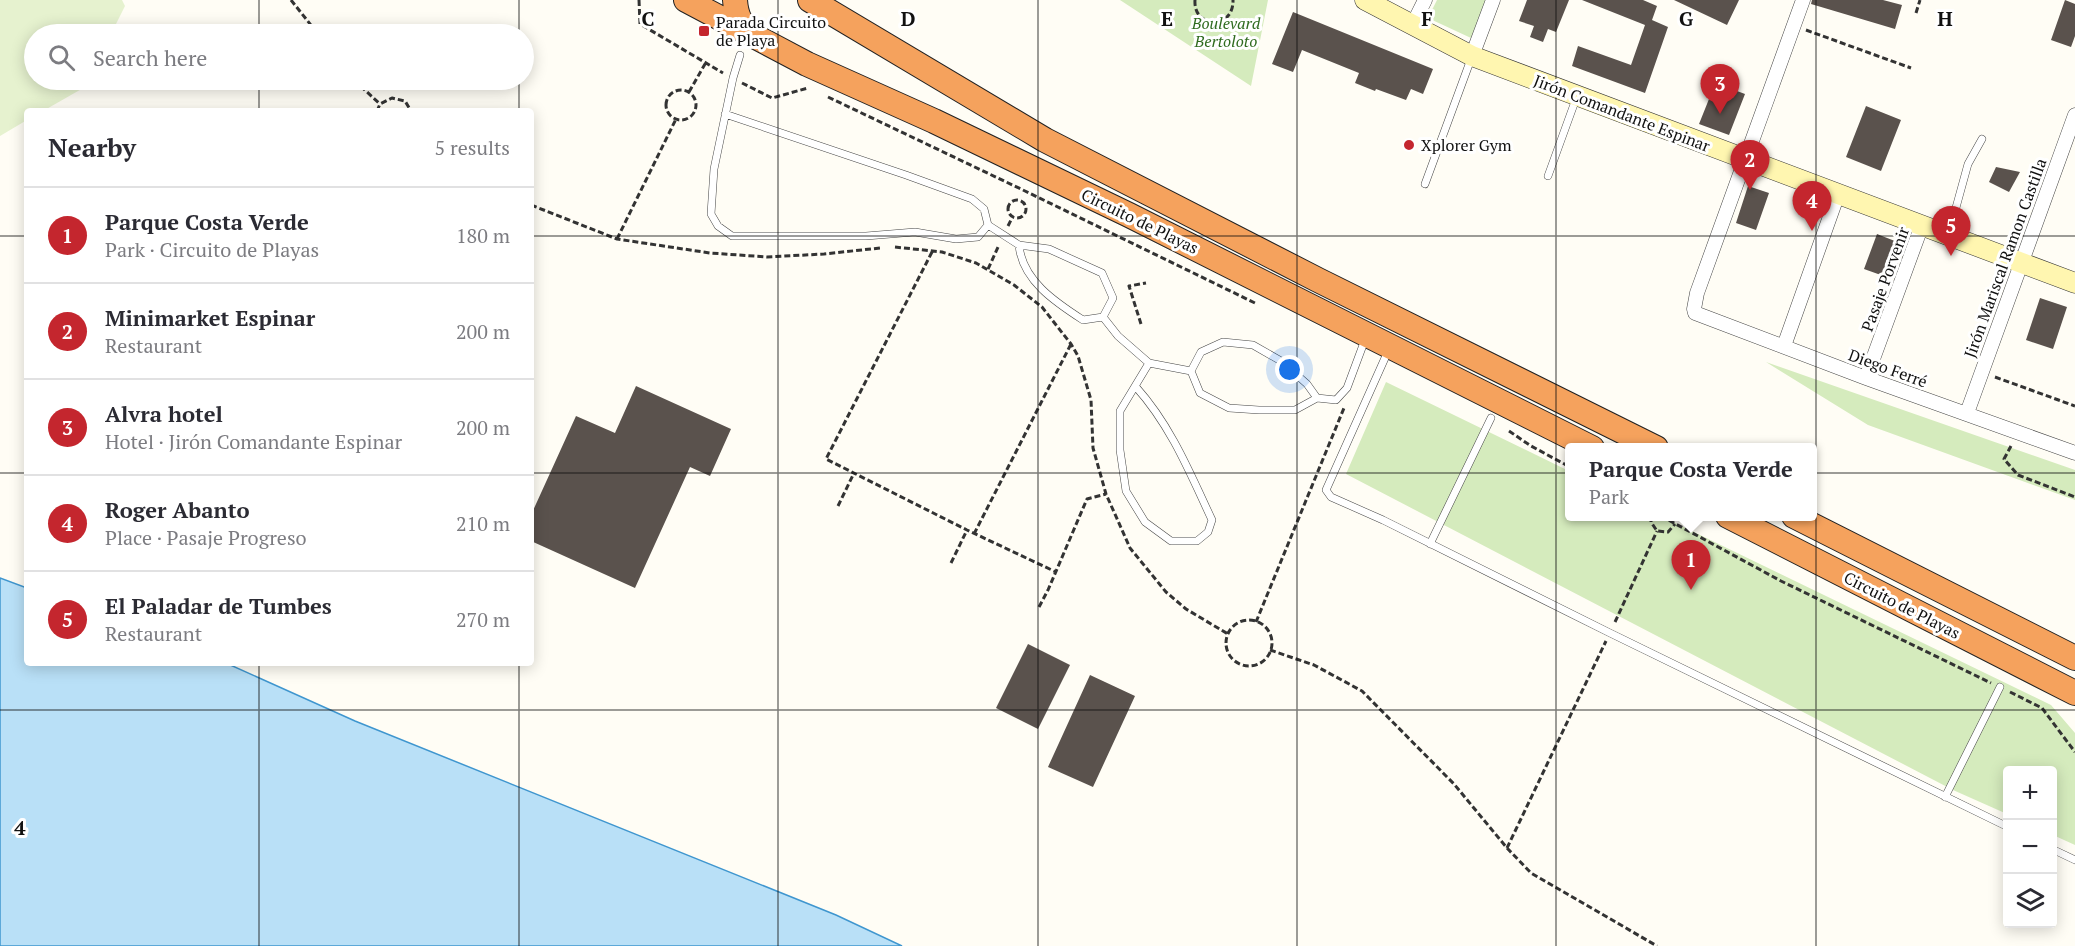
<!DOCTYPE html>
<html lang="en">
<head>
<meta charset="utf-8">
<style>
	:root { --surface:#fff; --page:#f2f2f3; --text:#2b2b33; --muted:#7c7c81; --line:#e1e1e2; --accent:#c4262e }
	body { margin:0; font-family:"PT Serif",serif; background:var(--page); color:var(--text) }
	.controls { position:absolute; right:18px; bottom:18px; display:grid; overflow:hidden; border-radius:6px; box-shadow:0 3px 15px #0003 }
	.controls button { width:54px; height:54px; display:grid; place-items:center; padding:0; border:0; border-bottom:2px solid var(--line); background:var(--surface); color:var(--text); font:30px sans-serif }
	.you { position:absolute; left:1290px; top:370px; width:21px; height:21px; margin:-15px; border:4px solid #fff; border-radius:50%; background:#1a73e8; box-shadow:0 0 0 9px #1a73e833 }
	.badge { display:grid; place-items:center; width:39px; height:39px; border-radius:50%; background:var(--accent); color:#fff; font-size:20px; font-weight:700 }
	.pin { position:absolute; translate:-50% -50px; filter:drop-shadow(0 2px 3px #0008) }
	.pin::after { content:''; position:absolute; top:32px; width:21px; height:18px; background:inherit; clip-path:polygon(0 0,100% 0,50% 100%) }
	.popup { position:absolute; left:1565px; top:443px; width:252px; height:78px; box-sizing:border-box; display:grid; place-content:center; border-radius:6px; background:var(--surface); filter:drop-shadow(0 2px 4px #0005); font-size:20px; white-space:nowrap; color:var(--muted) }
	.popup b { font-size:22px; color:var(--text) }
	.popup::after { content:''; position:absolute; left:50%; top:100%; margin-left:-12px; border:12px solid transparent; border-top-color:var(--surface) }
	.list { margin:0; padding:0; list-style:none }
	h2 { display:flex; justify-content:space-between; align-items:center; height:78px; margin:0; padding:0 24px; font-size:26px }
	h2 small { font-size:20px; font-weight:400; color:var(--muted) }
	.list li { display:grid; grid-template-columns:39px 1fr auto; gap:18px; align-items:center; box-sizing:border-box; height:96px; padding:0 24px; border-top:2px solid var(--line) }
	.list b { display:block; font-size:22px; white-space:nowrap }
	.list p { margin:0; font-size:20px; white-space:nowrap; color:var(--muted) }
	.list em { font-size:20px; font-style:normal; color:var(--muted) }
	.icon { flex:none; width:33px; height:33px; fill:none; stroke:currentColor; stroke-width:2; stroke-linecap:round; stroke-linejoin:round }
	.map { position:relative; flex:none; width:2075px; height:946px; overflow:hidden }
	.search { position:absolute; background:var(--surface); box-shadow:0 3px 15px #0003; left:24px; top:24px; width:510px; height:66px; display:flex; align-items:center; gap:15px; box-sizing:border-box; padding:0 21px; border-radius:33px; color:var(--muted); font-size:22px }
	.panel { position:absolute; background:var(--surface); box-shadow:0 3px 15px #0003; left:24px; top:108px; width:510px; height:558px; border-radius:6px }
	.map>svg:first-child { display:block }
	.green { fill:#d5ebbd }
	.pitch { fill:#e6f2cf }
	.water { fill:#b9e0f7; stroke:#3f96cf; stroke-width:1.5 }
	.building { fill:#5a524d }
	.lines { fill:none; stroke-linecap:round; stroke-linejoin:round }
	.lane-casing { stroke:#444; stroke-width:8 }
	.street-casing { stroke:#444; stroke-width:15 }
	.secondary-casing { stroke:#333; stroke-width:21 }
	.highway-casing { stroke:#222; stroke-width:26 }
	.path { stroke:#333; stroke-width:3; stroke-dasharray:6 3; stroke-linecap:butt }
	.lane { stroke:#fff; stroke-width:7 }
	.street { stroke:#fff; stroke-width:14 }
	.secondary { stroke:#fff6b0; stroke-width:20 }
	.highway { stroke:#f5a25d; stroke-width:24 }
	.grid { fill:none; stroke:#111; stroke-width:1.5; stroke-opacity:0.55 }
	.poi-dot { fill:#c4262e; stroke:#fff; stroke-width:2 }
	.labels { text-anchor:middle; stroke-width:6; stroke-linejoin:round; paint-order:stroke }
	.poi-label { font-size:16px; fill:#111; stroke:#fff; text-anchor:start }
	.park-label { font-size:16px; font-style:italic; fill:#2f6b1f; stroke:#fff }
	.street-label { font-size:16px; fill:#111; stroke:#fff }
	.grid-label { font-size:20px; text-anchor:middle; font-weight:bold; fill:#111; stroke:#fff; stroke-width:6; stroke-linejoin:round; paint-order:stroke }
</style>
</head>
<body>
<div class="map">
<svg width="2075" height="946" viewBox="0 0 2075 946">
	<rect width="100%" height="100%" fill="#fffdf5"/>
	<path class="green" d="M 1120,0 L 1268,0 L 1251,86 Z
		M 1437,0 L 1486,0 L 1471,38 L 1428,18 Z
		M 1766,362 L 2075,470 L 2075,500 L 1868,425 Z
		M 1386,382 L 1569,471 L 1570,516 L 1663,517 L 2051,705 L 2075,733 L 2075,845 L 2053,835 L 2052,770 L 2008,770 L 2007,814 L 1953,790 L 1346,474 Z"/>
	<path class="pitch" d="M 0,0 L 122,0 L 125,6 L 111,34 L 34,34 L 34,80 L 88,80 L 85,87 L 43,111 L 27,111 L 27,120 L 0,136 Z"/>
	<path class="water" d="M 0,578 L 27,588 L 27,663 L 226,663 L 355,721 L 836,915 L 902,946 L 0,946 Z"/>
	<path class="building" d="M 1527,0 L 1569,0 L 1556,32 L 1548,29 L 1543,42 L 1530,37 L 1534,26 L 1519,21 Z
		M 1582,0 L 1643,0 L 1657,6 L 1652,20 L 1668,27 L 1645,93 L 1572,66 L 1578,46 L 1631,65 L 1645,25 Z
		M 1674,0 L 1739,0 L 1727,25 Z
		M 1812,0 L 1883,0 L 1902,5 L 1895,29 L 1811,4 Z
		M 2065,0 L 2075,4 L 2075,36 L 2071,47 L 2051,40 Z
		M 1293,12 L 1433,69 L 1423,94 L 1411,89 L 1406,100 L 1376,89 L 1375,91 L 1355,83 L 1359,73 L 1302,50 L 1293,72 L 1272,64 Z
		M 1729,88 L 1745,94 L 1729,135 L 1699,124 L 1709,99 L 1723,105 Z
		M 1866,106 L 1901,120 L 1881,171 L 1846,157 Z
		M 1996,167 L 2020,172 L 2009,192 L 1989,182 Z
		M 1748,186 L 1769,193 L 1756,230 L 1736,223 Z
		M 1877,234 L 1905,245 L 1892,279 L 1864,269 Z
		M 2040,298 L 2067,307 L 2053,349 L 2026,340 Z
		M 636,386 L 731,429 L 710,476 L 690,467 L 635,588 L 531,541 L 531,515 L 576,416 L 615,433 Z
		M 1028,644 L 1070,665 L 1038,729 L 996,708 Z
		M 1090,675 L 1135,696 L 1093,787 L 1048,767 Z"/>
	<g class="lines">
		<defs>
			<path id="lane" d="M 725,114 L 906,175 L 972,199 L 984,209 L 988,225 L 978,237 L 956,239 L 915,232 L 866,236 L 732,236 L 718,226 L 711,214 L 714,169 L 733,78 L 740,55
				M 1548,176 L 1577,96
				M 1425,184 L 1471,59
				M 988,225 L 1019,245 L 1049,249 L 1102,273 L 1113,298 L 1103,317 L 1083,320 C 1055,302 1022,280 1019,245
				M 1949,233 L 1968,164 L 1982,139
				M 1103,317 L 1118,336 L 1149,363 L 1191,371
				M 1389,349 L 1326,490 L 1331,497 L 1383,520 L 1610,633 L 2008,827
				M 1136,387 C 1171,426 1190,473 1212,520 L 1208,532 L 1197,541 L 1171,541 L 1145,522 L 1126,491 L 1120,450 L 1120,411 L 1149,363
				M 1317,398 L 1307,384 L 1281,361 L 1253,345 L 1223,342 L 1201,352 L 1191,371 L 1200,393 L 1229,408 L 1259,410 L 1295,410 L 1317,398 L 1336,400 L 1347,388 L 1366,337
				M 1430,544 L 1491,418
				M 1945,797 L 2000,687
				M 2052,849 L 2075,860"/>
			<path id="street" d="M 1803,0 L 1697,293 L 1694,309 L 1695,313 L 1866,378 L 2075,453
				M 1412,26 L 1425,0
				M 1472,56 L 1493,0
				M 1784,346 L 1838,194
				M 1866,378 L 1922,225
				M 1967,413 L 2075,115"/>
			<path id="secondary" d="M 1365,0 L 1472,56 L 2075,283"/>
			<path id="highway" d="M 686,0 L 807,64 L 934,121 L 1129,215 L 1592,448
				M 735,0 C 736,15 740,24 752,34
				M 810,0 L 1045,140 L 1318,280 L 1656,448
				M 1728,516 L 2075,693
				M 1794,516 L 2075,658"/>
		</defs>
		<use href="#lane" class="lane-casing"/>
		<use href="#street" class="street-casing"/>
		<use href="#secondary" class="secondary-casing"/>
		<use href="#highway" class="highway-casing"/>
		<path class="path" d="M 291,0 L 318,34
			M 639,0 L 640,24 L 723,73
			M 1195,0 C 1193,29 1234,30 1233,0
			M 1916,13 L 1920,0
			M 1806,30 L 1911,68
			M 354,80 L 380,104
			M 742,83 L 772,98 L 808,88
			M666 105a15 15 0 1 1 30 0a15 15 0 1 1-30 0Z
			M 689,92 L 705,64
			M 828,97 L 1025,191 L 1257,304
			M 377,111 L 380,104 L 392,98 L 405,101 L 411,111
			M1008 209a9 9 0 1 1 18 0a9 9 0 1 1-18 0Z
			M 531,205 L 617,239 L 710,253 L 767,257 L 824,254 L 880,248
			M 1008,226 L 1013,216
			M 617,239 L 676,119
			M 895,247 L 942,252 L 976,263 L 1014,285 L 1042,307 L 1071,344 L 1078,356 L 1091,400 L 1093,448 L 1106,494 L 1130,548 L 1166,592 L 1186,609 L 1228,634
			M 932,252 L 826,459 L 967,530 L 1056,572
			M 988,269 L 999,245
			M 1141,324 L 1129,286 L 1146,283
			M 1995,377 L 2075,406
			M 1509,431 L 1531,446 L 1570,467
			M 2011,446 L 2004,459 L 2018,475 L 2075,497
			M 838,506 L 854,473
			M 1651,516 L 1651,522 L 1657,531 L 1668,532 L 1675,524
			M 1661,516 L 1781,581 L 1991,683
			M 974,534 L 1071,344
			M 951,563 L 967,530
			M 1039,607 L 1048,590 L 1087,499 L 1106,494
			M1226 643a23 23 0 1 1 46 0a23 23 0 1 1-46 0Z
			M 1256,622 L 1344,408
			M 1615,622 L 1657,531
			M 1270,650 L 1314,665 L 1362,691 L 1454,784 L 1507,848 L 1531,873 L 1657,946
			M 2010,692 L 2042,708 L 2075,752
			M 1507,848 L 1606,641"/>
		<use href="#lane" class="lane"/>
		<use href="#street" class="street"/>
		<use href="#secondary" class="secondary"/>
		<use href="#highway" class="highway"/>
	</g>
	<path class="grid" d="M 259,0 L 259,34M 519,0 L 519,34M 778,0 L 778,946M 1038,0 L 1038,946M 1297,0 L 1297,946M 1556,0 L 1556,946M 1816,0 L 1816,946M 259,80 L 259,111M 519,80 L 519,111M 0,236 L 27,236M 531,236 L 2075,236M 0,473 L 27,473M 531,473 L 2075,473M 259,663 L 259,946M 519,663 L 519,946M 0,710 L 2075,710"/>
	<g class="poi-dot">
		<rect x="698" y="25" width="12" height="12" rx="3"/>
		<circle cx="1409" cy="145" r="6"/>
	</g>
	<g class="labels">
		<g class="poi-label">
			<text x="716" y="28">Parada Circuito<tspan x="716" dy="18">de Playa</tspan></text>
			<text x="1421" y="151">Xplorer Gym</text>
		</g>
		<g class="park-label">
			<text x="1226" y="29">Boulevard<tspan x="1226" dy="18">Bertoloto</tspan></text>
		</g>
		<g class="street-label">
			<text transform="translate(1622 113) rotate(21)" y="6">Jirón Comandante Espinar</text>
			<text transform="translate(1140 221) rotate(26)" y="6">Circuito de Playas</text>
			<text transform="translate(2005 258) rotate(-70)" y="6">Jirón Mariscal Ramon Castilla</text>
			<text transform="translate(1885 279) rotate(-70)" y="6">Pasaje Porvenir</text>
			<text transform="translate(1888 368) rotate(20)" y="6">Diego Ferré</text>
			<text transform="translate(1902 605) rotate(27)" y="6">Circuito de Playas</text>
		</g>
	</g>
	<g class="grid-label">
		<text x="648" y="26">C</text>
		<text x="908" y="26">D</text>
		<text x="1167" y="26">E</text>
		<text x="1427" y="26">F</text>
		<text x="1686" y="26">G</text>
		<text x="1945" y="26">H</text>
		<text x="20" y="835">4</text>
	</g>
</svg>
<div class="controls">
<button>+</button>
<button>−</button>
<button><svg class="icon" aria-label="layers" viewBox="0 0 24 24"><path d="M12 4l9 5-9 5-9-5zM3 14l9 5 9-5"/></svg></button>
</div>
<div class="you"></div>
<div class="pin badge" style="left:1691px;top:590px">1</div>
<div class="popup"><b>Parque Costa Verde</b>Park</div>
<div class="pin badge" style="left:1750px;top:190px">2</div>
<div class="pin badge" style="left:1720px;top:114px">3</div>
<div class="pin badge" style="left:1812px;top:231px">4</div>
<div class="pin badge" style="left:1951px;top:256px">5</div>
<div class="search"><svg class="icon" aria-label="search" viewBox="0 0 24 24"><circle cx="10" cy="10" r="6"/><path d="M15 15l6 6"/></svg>Search here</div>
<section class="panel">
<h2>Nearby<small>5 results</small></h2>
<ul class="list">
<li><span class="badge">1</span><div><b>Parque Costa Verde</b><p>Park · Circuito de Playas</p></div><em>180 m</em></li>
<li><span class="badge">2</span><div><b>Minimarket Espinar</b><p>Restaurant</p></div><em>200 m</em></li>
<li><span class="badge">3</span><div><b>Alvra hotel</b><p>Hotel · Jirón Comandante Espinar</p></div><em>200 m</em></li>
<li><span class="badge">4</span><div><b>Roger Abanto</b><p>Place · Pasaje Progreso</p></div><em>210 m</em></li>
<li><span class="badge">5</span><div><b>El Paladar de Tumbes</b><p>Restaurant</p></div><em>270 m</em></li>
</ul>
</section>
</div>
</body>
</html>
